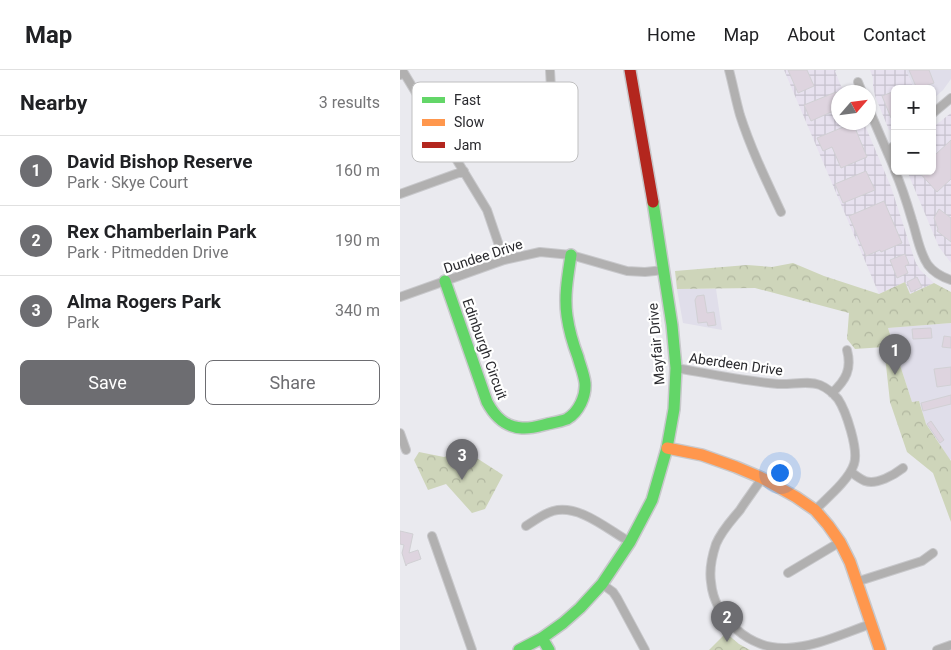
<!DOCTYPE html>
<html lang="en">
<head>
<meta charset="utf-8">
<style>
	:root { --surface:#fff; --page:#f2f2f2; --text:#202124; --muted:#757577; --line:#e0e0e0; --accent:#6d6d71 }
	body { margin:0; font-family:Roboto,sans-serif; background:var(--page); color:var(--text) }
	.controls { position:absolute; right:15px; top:15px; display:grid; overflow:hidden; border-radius:8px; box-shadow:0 1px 4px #0004 }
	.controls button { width:45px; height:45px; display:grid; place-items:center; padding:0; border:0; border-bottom:1px solid var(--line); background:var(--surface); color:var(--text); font:25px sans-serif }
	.compass { position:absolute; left:431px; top:15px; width:45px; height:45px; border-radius:50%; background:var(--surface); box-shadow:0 1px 4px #0004; rotate:62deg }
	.you { position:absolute; left:379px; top:402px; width:18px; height:18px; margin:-12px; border:4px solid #fff; border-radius:50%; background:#1a73e8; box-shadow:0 0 0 8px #1a73e833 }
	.badge { display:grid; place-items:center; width:32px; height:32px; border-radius:50%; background:var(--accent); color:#fff; font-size:16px; font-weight:700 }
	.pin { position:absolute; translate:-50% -41px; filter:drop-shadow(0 1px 2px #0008) }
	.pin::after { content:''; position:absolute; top:26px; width:18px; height:15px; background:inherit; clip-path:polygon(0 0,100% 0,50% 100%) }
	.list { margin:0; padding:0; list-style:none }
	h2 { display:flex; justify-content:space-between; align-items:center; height:65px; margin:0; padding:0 20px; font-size:21px }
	h2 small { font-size:16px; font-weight:400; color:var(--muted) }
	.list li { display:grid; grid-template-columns:32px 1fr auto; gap:15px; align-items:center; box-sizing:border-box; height:70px; padding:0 20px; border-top:1px solid var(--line) }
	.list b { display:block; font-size:19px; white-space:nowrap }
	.list p { margin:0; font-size:16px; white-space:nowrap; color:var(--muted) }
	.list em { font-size:16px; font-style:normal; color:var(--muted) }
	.actions { display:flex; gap:10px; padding:15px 20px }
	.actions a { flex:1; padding:11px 0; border:1px solid var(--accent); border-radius:8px; text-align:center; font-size:18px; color:var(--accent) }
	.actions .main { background:var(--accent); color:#fff }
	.map { position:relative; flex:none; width:551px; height:580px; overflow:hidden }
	header { display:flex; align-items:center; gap:30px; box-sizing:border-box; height:70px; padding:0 25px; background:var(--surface); border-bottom:1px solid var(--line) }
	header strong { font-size:24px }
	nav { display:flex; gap:28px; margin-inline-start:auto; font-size:18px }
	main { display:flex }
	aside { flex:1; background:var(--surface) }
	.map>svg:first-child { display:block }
	.built { fill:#e0deea }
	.industrial { fill:url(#industrial-grid) }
	.park { fill:url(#park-crowns) }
	.building { fill:#ded4df; stroke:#d1d0d4 }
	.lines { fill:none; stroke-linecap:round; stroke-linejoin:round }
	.street-casing { stroke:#c8c8cb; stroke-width:10 }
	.fast-casing { stroke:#c8c8cb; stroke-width:14 }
	.slow-casing { stroke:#c8c8cb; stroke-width:14 }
	.jam-casing { stroke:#c8c8cb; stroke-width:14 }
	.street { stroke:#b1b0b0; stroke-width:8 }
	.fast { stroke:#63d668; stroke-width:11 }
	.slow { stroke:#ff974d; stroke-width:11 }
	.jam { stroke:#b3261e; stroke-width:11 }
	.labels { text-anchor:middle; stroke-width:4.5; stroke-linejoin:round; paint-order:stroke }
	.street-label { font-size:14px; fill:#29292d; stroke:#fff }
	.key { fill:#fff; stroke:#bfbfc0; stroke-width:1 }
	.key-label { font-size:14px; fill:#29292d }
</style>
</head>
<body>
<header>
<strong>Map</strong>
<nav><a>Home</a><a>Map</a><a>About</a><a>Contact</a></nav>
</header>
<main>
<aside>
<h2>Nearby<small>3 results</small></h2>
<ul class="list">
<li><span class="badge">1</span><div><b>David Bishop Reserve</b><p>Park · Skye Court</p></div><em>160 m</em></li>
<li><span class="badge">2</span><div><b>Rex Chamberlain Park</b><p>Park · Pitmedden Drive</p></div><em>190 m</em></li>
<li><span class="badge">3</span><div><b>Alma Rogers Park</b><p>Park</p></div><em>340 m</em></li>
</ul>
<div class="actions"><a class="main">Save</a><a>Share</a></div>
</aside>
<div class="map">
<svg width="551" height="580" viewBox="0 0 551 580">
	<defs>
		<pattern id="industrial-grid" width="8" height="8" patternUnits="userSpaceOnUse" patternTransform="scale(1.25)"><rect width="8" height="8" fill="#e7e1ef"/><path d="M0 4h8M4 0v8" fill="none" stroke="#c6c1cd"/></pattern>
		<pattern id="park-crowns" width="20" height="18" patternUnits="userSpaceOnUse" patternTransform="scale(1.25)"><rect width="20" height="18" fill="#ced5ba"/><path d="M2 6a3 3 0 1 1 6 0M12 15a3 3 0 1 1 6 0" fill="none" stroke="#b1b7a0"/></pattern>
	</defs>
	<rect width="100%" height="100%" fill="#eaeaef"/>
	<path class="built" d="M 506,0 L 551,0 L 551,9 L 543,20 L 532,30 L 532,19 L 514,19 Z
		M 277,219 L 316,219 L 322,260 L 283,253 Z
		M 551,253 L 551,389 L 550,390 L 526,354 L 519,331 L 512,332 L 488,258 Z"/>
	<path class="industrial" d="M 384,0 L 437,0 L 435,1 L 441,16 L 446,22 L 438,22 L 438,52 L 464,53 L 491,117 L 515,191 L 520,200 L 534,213 L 510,224 L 505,212 L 479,224 Z
		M 470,0 L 506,0 L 514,19 L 495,19 L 495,61 L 489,60 L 475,26 L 473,17 L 473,8 Z
		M 551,43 L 551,193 L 539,177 L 507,101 L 532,101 L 532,58 Z"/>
	<path class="park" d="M 393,193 L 424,206 L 479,224 L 505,212 L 510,224 L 534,213 L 551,222 L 551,253 L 488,258 L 512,332 L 519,331 L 526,354 L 551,391 L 551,452 L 533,403 L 507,382 L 490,332 L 484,277 L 455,279 L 447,269 L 449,243 L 355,218 L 277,219 L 275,201 L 347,195 L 372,197 Z
		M 19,382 L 44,387 L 56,383 L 72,385 L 103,405 L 85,439 L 72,443 L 46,414 L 28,420 L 14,390 Z
		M 326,563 L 339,574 L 350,580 L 309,580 Z"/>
	<path class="building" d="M 388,0 L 407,0 L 414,16 L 398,23 Z
		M 509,0 L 529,0 L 534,13 L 517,19 Z
		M 495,21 L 495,46 L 491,48 L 482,26 Z
		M 436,22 L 438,29 L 438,39 L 411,51 L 404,35 Z
		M 453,53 L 467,87 L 441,98 L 432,77 L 423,81 L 417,68 Z
		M 551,70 L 551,109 L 537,122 L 518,101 L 532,101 L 532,82 L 535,85 Z
		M 466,101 L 475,120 L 443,133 L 435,114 Z
		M 484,131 L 502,173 L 481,182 L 480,180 L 466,186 L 449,146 Z
		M 539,139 L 551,148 L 551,172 L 537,161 L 538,159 L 534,148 Z
		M 505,184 L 509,194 L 505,196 L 508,203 L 497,208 L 490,190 Z
		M 517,207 L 522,217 L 511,222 L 507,212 Z
		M 304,225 L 307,243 L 314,242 L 316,255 L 308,256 L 307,252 L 298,253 L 295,230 L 297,226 Z
		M 531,258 L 532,268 L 513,269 L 512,259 Z
		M 544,266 L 551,267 L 551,278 L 542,277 Z
		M 551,297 L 551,315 L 537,317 L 534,299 Z
		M 551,325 L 551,334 L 523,341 L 521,333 Z
		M 531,351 L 544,370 L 540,373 L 527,354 Z
		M 0,461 L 13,464 L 9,483 L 18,480 L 21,489 L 7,494 L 6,496 L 2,483 L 4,475 L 0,474 Z"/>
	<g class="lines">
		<defs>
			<path id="street" d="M 150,0 L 154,73
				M 329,0 C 333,15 336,31 340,45 C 351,79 366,110 381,142
				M 0,5 L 4,3 L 87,140 L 104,190
				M 458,12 L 462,22
				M 468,37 L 495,100
				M 532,44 L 551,28
				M 487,81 L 495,75
				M 495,101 C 502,117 507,133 512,150 C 517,165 519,182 528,195 C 534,203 542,207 551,210
				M 0,124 L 64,101
				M 0,227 L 104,190 L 140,182 L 171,185 L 227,201 L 245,202 L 264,200
				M 276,298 C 310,304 344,311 378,314 C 391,315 408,310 420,315 C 427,318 433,323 438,329 C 446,341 459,380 454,394 C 449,410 427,428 415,440
				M 432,323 C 446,310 452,299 447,280
				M 0,363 L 6,380
				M 451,402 C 455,405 460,409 465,411 C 477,415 494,405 503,398
				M 362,408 C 355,419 347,429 340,440 C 331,451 322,460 316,474 C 312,486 309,499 311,512 C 314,548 350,580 387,578 C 416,577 444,563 471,554
				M 126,456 C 134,451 143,444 153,441 C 180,434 208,460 230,472
				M 32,466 L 72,580
				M 388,503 L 440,472
				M 456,512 L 522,491 L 533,483
				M 202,514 L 213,522 L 217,528 L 245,580
				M 537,580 L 551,575"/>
			<path id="fast" d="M 45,211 L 87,332 C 95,347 105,357 122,358 C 132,359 142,355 152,353 C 157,352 162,351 167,349 C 179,342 186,326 185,313 C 184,304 180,295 178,287 C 173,274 169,260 167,246 C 164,226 168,205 171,185
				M 142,568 L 149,580
				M 119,580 L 142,568 L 163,553 L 180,538 L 202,514 L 230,472 L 252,430 L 267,378 L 274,339 L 276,298 L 272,255 L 253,132"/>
			<path id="slow" d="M 267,378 L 302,385 L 336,397 L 362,408 L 396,427 L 415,440 L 428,455 L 440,472 L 450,492 L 480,580"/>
			<path id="jam" d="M 230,0 L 253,132"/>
		</defs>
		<use href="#street" class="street-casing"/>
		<use href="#fast" class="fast-casing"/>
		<use href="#slow" class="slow-casing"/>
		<use href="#jam" class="jam-casing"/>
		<use href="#street" class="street"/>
		<use href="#fast" class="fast"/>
		<use href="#slow" class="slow"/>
		<use href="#jam" class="jam"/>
	</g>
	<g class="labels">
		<g class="street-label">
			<text transform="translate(83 186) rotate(-18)" y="5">Dundee Drive</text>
			<text transform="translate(256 274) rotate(-95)" y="5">Mayfair Drive</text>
			<text transform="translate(85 279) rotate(70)" y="5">Edinburgh Circuit</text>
			<text transform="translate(336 294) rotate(8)" y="5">Aberdeen Drive</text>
		</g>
	</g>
	<rect x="12" y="12" width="166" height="80" rx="8" class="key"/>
	<rect x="22" y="27" width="23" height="6" fill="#63d668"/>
	<rect x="22" y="49" width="23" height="7" fill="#ff974d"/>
	<rect x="22" y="72" width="23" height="6" fill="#b3261e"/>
	<g class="key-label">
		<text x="54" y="35">Fast</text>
		<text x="54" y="57">Slow</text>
		<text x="54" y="80">Jam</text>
	</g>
</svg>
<div class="controls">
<button>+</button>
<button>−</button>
</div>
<svg class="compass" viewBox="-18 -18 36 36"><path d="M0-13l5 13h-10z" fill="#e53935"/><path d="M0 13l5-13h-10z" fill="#757577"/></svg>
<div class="you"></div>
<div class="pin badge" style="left:495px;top:305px">1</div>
<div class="pin badge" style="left:327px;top:572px">2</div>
<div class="pin badge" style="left:62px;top:410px">3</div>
</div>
</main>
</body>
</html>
